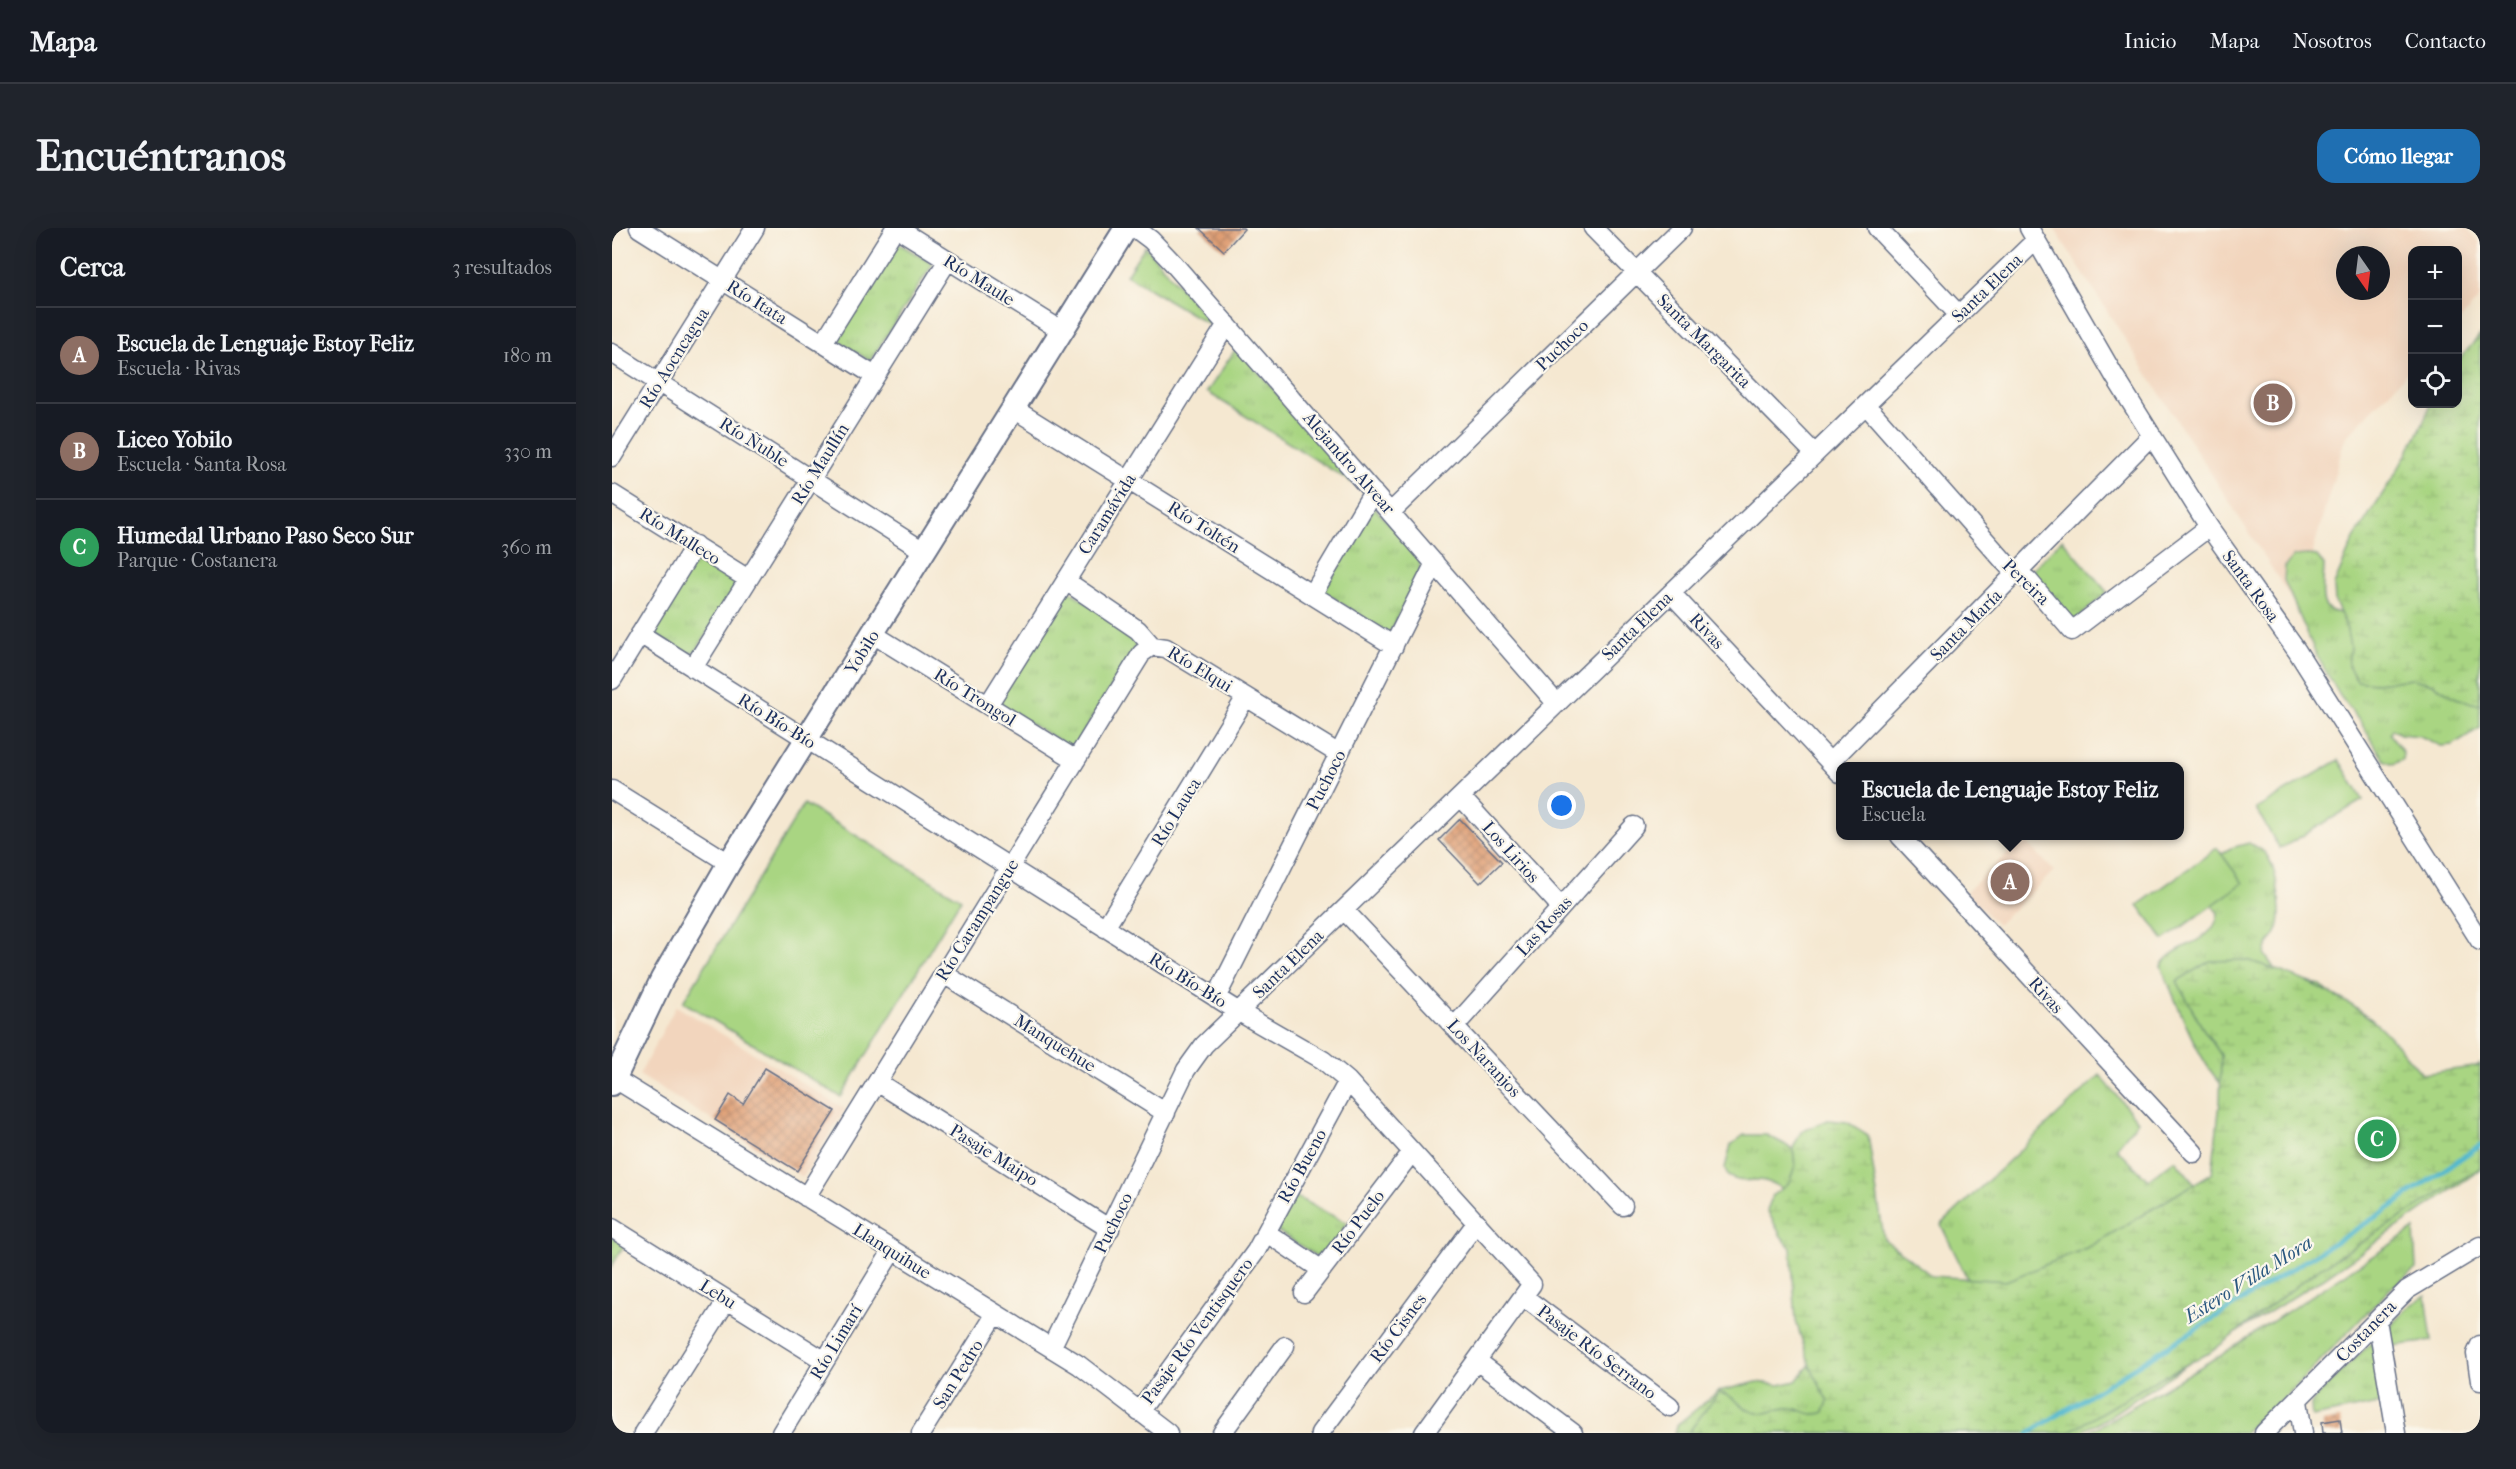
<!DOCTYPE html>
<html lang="es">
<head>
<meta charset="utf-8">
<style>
	:root { --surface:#171b24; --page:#20242c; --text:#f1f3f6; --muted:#9ea1a6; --line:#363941; --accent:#1f6fb2 }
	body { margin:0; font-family:"IM FELL French Canon",serif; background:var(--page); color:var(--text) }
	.controls { position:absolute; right:18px; top:18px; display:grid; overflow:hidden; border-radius:12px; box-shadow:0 6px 24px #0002 }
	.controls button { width:54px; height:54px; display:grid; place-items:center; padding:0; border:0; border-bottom:2px solid var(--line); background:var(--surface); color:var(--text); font:30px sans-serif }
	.compass { position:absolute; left:1724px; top:18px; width:54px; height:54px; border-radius:50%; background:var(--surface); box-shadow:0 6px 24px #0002; rotate:166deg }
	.you { position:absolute; left:950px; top:578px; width:21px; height:21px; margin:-15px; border:4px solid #fff; border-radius:50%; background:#1a73e8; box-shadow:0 0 0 9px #1a73e833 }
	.badge { display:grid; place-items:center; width:39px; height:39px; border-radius:50%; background:var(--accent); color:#fff; font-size:20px; font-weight:700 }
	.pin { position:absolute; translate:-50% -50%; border:3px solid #fff; box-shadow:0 2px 6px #0006 }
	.popup { position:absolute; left:1224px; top:534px; width:348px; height:78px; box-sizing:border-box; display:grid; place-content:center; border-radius:12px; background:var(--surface); filter:drop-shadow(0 2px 4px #0005); font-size:20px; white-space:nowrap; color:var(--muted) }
	.popup b { font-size:22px; color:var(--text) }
	.popup::after { content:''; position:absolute; left:50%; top:100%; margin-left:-12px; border:12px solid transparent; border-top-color:var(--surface) }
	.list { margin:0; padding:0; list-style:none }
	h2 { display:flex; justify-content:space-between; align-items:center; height:78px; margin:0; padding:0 24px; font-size:26px }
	h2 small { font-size:20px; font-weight:400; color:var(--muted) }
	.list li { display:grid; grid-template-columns:39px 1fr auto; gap:18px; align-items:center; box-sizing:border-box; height:96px; padding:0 24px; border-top:2px solid var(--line) }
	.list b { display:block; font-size:22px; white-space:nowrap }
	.list p { margin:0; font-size:20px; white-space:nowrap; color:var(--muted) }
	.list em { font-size:20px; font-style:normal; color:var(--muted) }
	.icon { flex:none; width:33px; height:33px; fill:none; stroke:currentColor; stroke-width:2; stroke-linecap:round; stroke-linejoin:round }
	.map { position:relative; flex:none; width:1868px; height:1205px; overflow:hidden; border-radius:18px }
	header { display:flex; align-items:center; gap:36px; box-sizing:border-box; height:84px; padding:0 30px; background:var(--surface); border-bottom:2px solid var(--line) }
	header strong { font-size:28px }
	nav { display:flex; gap:33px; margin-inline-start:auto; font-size:21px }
	.intro { display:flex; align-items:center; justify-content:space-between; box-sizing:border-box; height:144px; padding:0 36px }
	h1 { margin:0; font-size:42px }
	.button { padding:15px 27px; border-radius:18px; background:var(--accent); color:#fff; font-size:21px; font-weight:700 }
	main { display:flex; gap:36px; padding:0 36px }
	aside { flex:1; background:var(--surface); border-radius:18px; box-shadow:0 6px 24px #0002 }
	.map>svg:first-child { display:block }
	.built { fill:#f2d5bd; fill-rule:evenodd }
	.grass { fill:url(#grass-tufts); stroke:#628270; stroke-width:1.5 }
	.wetland { fill:url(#wetland-marsh); stroke:#628270; stroke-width:1.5 }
	.garden { fill:#a9d582; stroke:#628270; stroke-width:1.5 }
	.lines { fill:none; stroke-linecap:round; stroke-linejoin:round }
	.stream { stroke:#51b8cf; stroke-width:5 }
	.building { fill:url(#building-cross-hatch) }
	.minor-casing { stroke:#677086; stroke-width:21 }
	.major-casing { stroke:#677086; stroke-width:26 }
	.minor { stroke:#fff; stroke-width:18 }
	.major { stroke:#fff; stroke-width:22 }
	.labels { text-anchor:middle; stroke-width:4.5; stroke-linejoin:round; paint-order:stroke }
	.street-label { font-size:18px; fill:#1b2f5e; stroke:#fbf7ec }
	.water-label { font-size:20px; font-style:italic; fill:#2b5880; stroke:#fbf7ec }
</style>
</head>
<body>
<header>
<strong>Mapa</strong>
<nav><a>Inicio</a><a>Mapa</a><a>Nosotros</a><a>Contacto</a></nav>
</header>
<div class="intro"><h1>Encuéntranos</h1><a class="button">Cómo llegar</a></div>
<main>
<aside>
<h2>Cerca<small>3 resultados</small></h2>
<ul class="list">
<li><span class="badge" style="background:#8d6e63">A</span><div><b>Escuela de Lenguaje Estoy Feliz</b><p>Escuela · Rivas</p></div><em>180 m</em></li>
<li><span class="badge" style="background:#8d6e63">B</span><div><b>Liceo Yobilo</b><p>Escuela · Santa Rosa</p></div><em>330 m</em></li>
<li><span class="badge" style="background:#2e9e5b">C</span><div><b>Humedal Urbano Paso Seco Sur</b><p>Parque · Costanera</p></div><em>360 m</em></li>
</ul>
</aside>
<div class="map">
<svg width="1868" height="1205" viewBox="0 0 1868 1205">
	<defs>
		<pattern id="grass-tufts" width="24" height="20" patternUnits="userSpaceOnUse" patternTransform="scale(1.5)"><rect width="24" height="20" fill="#a9d582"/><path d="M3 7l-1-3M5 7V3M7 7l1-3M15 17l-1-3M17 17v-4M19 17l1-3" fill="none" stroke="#91b773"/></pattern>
		<pattern id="wetland-marsh" width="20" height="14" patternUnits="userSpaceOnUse" patternTransform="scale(1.5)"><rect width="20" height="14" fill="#a9d582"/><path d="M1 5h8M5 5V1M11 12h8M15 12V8" fill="none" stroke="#91b773"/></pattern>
		<pattern id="building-cross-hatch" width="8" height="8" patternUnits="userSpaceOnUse" patternTransform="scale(1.5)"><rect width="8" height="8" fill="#dd976b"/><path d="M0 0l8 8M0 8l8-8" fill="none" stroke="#b27c5b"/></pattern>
	</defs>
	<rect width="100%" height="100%" fill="#fbf7ec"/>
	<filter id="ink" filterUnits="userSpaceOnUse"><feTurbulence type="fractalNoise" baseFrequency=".0167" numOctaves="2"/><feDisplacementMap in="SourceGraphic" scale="12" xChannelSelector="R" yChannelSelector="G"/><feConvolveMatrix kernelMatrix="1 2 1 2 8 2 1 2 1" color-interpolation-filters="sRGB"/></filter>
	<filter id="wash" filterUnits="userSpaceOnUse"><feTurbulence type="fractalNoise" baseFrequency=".008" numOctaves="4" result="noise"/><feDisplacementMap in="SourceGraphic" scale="24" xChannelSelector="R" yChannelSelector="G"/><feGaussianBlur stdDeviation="1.35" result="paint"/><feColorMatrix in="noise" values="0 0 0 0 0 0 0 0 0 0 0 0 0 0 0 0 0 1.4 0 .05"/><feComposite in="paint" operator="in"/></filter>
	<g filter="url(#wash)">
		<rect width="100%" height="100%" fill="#f5e8d1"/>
		<path class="built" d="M 1442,0 L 1855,0 L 1868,15 L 1868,70 L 1846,94 L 1846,22 L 1800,22 L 1800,140 L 1733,210 L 1692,355 L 1680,372 ZM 1733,27 L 1769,27 L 1769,63 L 1733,63 Z
			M 1412,611 L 1442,643 L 1385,697 L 1354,664 Z
			M 64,778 L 233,881 L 191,949 L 27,847 Z"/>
		<path class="grass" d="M 286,15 L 321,36 L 258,133 L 222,110 Z
			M 533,18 L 603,100 L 514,47 Z
			M 625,119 L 744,257 L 595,164 Z
			M 762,279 L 808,330 L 808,343 L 777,407 L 711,363 Z
			M 1450,311 L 1495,364 L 1464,392 L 1457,389 L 1421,348 L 1421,341 Z
			M 1696,327 L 1705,328 L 1712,337 C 1712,361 1701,387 1736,385 L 1868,343 L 1868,500 L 1840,517 L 1829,518 L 1808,508 L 1788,506 L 1780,501 L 1778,506 L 1791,524 L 1790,532 L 1781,536 L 1772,532 L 1749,495 L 1728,468 L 1704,426 L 1672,352 L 1673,338 L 1682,328 Z
			M 90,328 L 123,349 L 124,358 L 84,423 L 73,426 L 44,407 L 41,398 L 81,331 Z
			M 454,361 L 530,409 L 461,521 L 383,474 Z
			M 1637,615 C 1643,618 1649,621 1653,625 C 1665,639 1672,686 1665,703 C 1660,714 1655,712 1653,727 L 1668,749 L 1709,757 L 1747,794 L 1814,871 L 1868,836 L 1868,942 L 1712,1050 L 1609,1114 L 1493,1191 L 1466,1205 L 1063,1205 L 1066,1196 L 1107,1163 L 1145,1154 L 1168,1157 L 1184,1153 L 1203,1131 L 1183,971 C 1171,961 1160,952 1144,952 C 1130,952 1129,955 1116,948 L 1113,940 L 1119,917 L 1132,907 L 1155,907 L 1172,916 L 1210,942 L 1302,1071 L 1358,1056 L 1329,997 L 1488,847 L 1526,893 L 1504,920 L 1536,952 L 1563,932 L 1584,957 L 1601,996 L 1614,860 C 1588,840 1563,770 1549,738 C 1562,714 1603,717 1606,685 L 1593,669 L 1586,638 L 1619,620 Z
			M 678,966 L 735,995 L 712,1033 L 662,1001 Z
			M 1802,1001 L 1804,1041 L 1779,1060 L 1673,1169 L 1631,1205 L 1475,1205 L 1612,1125 Z
			M 0,1008 L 13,1016 L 0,1038 Z
			M 1814,1067 L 1820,1113 L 1773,1119 L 1772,1105 L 1797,1078 Z
			M 1760,1114 L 1772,1175 L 1700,1189 L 1699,1177 L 1704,1169 Z"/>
		<path class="wetland" d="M 1868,107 L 1868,477 L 1844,470 L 1821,456 L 1801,451 L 1763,455 L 1745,453 L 1736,438 L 1738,419 L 1734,398 L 1723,374 L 1722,357 L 1742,310 L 1782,248 L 1807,204 L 1819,176 L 1846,176 L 1846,133 Z
			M 1635,732 C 1679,746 1732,766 1767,798 C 1782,812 1796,830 1810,846 L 1868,838 L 1868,940 L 1708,1040 L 1599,1124 L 1546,1151 L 1455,1205 L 1076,1205 L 1106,1165 C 1122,1166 1128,1180 1142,1184 C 1155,1189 1167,1178 1179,1180 C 1193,1181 1194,1189 1211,1185 L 1216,1174 L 1198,1138 L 1184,1093 L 1179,1020 L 1169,1008 L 1155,982 L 1161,967 L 1177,955 L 1183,939 L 1181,920 L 1189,904 L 1216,892 L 1235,894 L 1256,907 L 1272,1011 L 1320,1048 L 1394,1053 L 1479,1018 L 1600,945 L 1608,874 L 1609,827 L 1590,799 L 1565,753 L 1598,733 Z"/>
		<path class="garden" d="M 1727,532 L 1751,572 L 1668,621 L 1644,581 Z
			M 192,576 L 349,671 L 229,869 L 71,774 Z
			M 1605,620 L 1631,655 L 1552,712 L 1526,677 Z"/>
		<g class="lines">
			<path class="stream" d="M 1417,1205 L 1770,985 L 1868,917"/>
		</g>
		<g id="blocks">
			<path class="building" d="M 587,0 L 631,0 L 632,1 L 612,23 Z
				M 848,591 L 890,634 L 868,655 L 827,612 Z
				M 153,840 L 223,883 L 185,943 L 103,892 L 118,867 L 131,876 Z
				M 1728,1191 L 1730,1205 L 1711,1205 L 1710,1194 Z"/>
		</g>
	</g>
	<g filter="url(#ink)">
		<use href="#blocks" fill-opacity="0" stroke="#677086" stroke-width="1.5"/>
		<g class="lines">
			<defs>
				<path id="minor" d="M 27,0 L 263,148
					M 285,0 L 450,103
					M 523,0 L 539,12 L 561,35 L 945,476
					M 981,0 L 1203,226
					M 1265,0 L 1347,87
					M 1417,0 L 1503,149 L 1597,299 L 1685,423 L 1868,713
					M 211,115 L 283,0
					M 0,125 L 313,324
					M 1254,177 L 1398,340 L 1416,352 L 1460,403 L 1597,299
					M 402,181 L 782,418
					M 0,229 L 143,0
					M 0,266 L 136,351
					M 779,284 L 1070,0
					M 454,353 L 526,402 L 540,418
					M 1059,365 L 1228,545
					M 700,367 L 761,264
					M 28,406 L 627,784 L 711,832 L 736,853 L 920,1056 L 812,1205
					M 261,406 L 464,532
					M 540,418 L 554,420 L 727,526
					M 81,440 L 336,32
					M 0,452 L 83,317
					M 376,477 L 615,96
					M 1218,534 L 1539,208
					M 0,562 L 117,635
					M 849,569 L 949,679
					M 1288,608 L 1582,925
					M 732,682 L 1011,978
					M 493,700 L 634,469
					M 332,746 L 554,885
					M 604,770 L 823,335
					M 842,799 L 1022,598
					M 0,849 L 467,1137 L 556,1205
					M 265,854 L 498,1001
					M 194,969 L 530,425 L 540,418
					M 0,1000 L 213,1133
					M 655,1005 L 710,1042
					M 692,1065 L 800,924
					M 912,1069 L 1058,1179
					M 1765,1092 L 1784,1205
					M 1868,1117 L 1864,1126 L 1868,1153
					M 439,1120 L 574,842 L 592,817 L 1424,12
					M 865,1133 L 961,1205
					M 1686,1173 L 1691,1205
					M 527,1184 L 644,1023 L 736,853
					M 31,1205 L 115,1072
					M 169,1205 L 280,1023
					M 309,1205 L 383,1087
					M 610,1205 L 673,1118
					M 708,1205 L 865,994
					M 1652,1205 L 1795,1062 L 1868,1018"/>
				<path id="major" d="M 0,856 L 50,751 L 117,635 L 514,0"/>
			</defs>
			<use href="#minor" class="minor-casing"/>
			<use href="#major" class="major-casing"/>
			<use href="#minor" class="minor"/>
			<use href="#major" class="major"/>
		</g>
	</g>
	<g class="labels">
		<g class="street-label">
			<text transform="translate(367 52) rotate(32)" y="6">Río Maule</text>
			<text transform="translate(1375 60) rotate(-44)" y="6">Santa Elena</text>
			<text transform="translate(145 74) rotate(32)" y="6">Río Itata</text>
			<text transform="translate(1092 113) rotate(45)" y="6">Santa Margarita</text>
			<text transform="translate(950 117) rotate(-44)" y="6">Puchoco</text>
			<text transform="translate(62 130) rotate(-58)" y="6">Río Aocncagua</text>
			<text transform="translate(142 214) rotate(32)" y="6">Río Ñuble</text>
			<text transform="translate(737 235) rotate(49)" y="6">Alejandro Alvear</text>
			<text transform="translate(208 236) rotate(-58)" y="6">Río Maullín</text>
			<text transform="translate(495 286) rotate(-58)" y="6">Caramávida</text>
			<text transform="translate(592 299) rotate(32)" y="6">Río Toltén</text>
			<text transform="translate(68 308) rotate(32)" y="6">Río Malleco</text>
			<text transform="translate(1414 354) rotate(44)" y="6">Pereira</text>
			<text transform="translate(1639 358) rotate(54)" y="6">Santa Rosa</text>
			<text transform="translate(1354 397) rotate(-45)" y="6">Santa María</text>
			<text transform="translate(1025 398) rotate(-44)" y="6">Santa Elena</text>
			<text transform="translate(1095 403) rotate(47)" y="6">Rivas</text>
			<text transform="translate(250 424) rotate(-58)" y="6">Yobilo</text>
			<text transform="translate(588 441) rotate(31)" y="6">Río Elqui</text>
			<text transform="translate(363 469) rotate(32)" y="6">Río Trongol</text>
			<text transform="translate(165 493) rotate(32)" y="6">Río Bío-Bío</text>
			<text transform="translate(714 552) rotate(-63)" y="6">Puchoco</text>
			<text transform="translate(564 584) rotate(-58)" y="6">Río Lauca</text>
			<text transform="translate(899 624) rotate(48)" y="6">Los Lirios</text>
			<text transform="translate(365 692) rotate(-58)" y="6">Río Carampangue</text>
			<text transform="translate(932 698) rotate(-48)" y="6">Las Rosas</text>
			<text transform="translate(676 736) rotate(-44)" y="6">Santa Elena</text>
			<text transform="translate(576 752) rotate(32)" y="6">Río Bío-Bío</text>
			<text transform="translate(1434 767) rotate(48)" y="6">Rivas</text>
			<text transform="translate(443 815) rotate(32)" y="6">Manquehue</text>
			<text transform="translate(872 830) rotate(47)" y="6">Los Naranjos</text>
			<text transform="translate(382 927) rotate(32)" y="6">Pasaje Maipo</text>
			<text transform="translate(690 938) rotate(-61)" y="6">Río Bueno</text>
			<text transform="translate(746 994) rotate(-53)" y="6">Río Puelo</text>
			<text transform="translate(501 995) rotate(-64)" y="6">Puchoco</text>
			<text transform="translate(280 1023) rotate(32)" y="6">Llanquihue</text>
			<text transform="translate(106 1066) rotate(32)" y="6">Lebu</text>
			<text transform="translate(786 1100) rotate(-53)" y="6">Río Cisnes</text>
			<text transform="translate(585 1103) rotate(-54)" y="6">Pasaje Río Ventisquero</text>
			<text transform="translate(1754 1103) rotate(-46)" y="6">Costanera</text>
			<text transform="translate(224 1114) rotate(-59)" y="6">Río Limarí</text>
			<text transform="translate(985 1124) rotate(37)" y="6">Pasaje Río Serrano</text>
			<text transform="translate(346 1146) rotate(-58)" y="6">San Pedro</text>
		</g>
		<g class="water-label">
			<text transform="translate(1636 1051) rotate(-32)" y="7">Estero Villa Mora</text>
		</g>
	</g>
</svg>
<div class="controls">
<button>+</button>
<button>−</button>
<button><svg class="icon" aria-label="locate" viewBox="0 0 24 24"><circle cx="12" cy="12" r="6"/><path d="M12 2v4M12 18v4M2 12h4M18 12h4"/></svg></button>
</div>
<svg class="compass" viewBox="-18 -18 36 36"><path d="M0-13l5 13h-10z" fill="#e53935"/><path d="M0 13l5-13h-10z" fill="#9ea1a6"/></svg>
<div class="you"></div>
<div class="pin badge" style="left:1398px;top:654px;background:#8d6e63">A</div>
<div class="popup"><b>Escuela de Lenguaje Estoy Feliz</b>Escuela</div>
<div class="pin badge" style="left:1661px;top:175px;background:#8d6e63">B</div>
<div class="pin badge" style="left:1765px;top:911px;background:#2e9e5b">C</div>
</div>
</main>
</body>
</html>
